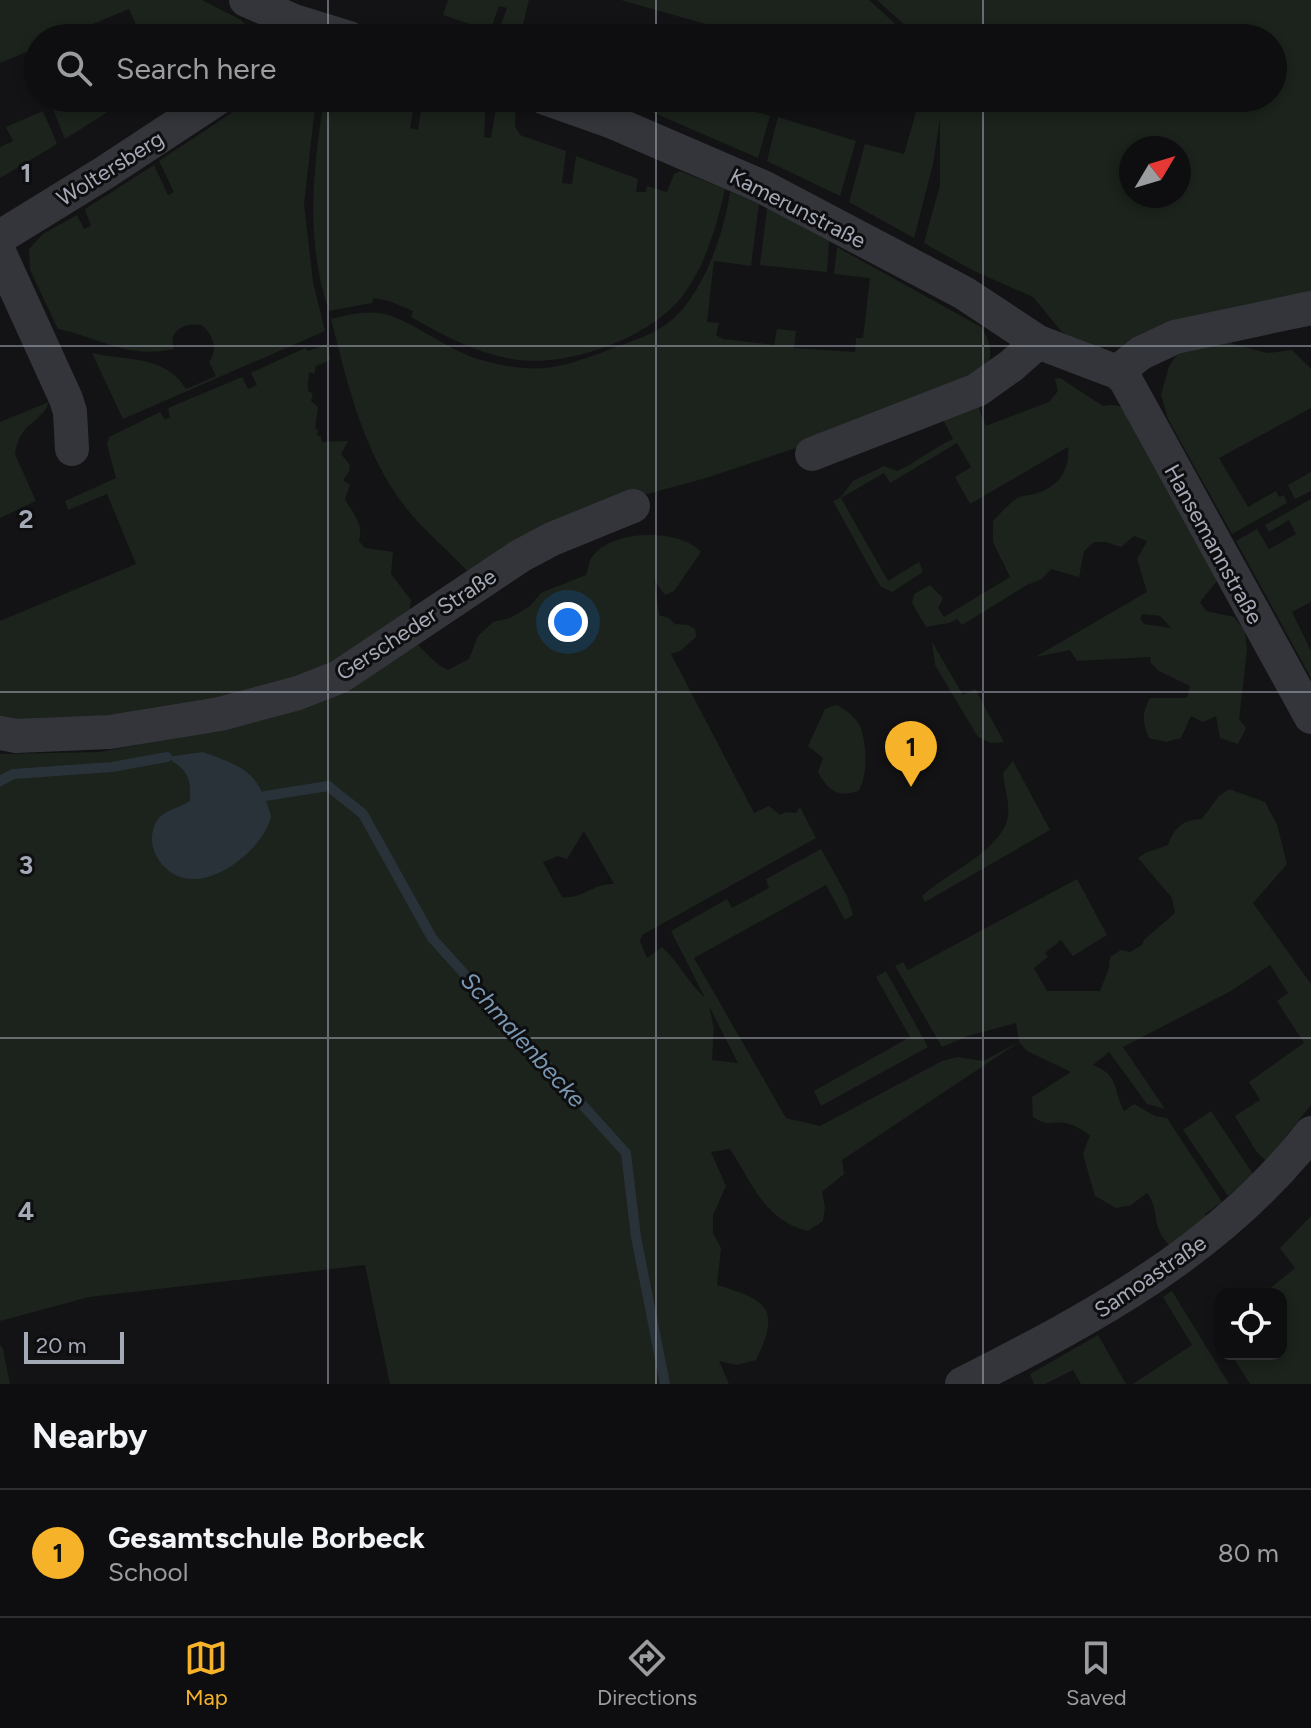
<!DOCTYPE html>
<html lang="en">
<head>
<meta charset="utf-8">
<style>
	:root { --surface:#0e0e10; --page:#1c1c1e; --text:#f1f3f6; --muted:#9b9c9f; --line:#2e2e30; --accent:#f6b32a }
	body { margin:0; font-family:Figtree,sans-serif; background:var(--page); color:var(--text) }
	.controls { position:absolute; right:24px; bottom:24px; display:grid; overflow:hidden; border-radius:16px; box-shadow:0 4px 12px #0003 }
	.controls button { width:72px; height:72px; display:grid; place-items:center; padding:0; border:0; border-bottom:2px solid var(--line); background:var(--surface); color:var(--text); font:40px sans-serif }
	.compass { position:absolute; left:1119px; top:136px; width:72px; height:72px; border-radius:50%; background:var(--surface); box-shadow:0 4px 12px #0003; rotate:52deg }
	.scale { position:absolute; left:24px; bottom:20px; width:100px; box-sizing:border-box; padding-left:8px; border:4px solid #a4a9b6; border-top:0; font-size:22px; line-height:28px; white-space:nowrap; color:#a4a9b6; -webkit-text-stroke:6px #0e0e10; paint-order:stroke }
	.you { position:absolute; left:568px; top:622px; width:28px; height:28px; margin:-20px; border:6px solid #fff; border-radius:50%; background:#1a73e8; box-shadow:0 0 0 12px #1a73e833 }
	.badge { display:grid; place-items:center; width:52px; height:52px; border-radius:50%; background:var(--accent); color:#111; font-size:26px; font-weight:700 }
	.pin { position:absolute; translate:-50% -66px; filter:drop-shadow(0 2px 4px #0008) }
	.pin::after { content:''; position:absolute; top:42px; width:28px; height:24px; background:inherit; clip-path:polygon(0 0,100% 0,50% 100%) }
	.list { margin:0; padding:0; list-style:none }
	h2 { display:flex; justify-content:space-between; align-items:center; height:104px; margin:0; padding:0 32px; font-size:34px }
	h2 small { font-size:26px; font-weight:400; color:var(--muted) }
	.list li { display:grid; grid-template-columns:52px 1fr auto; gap:24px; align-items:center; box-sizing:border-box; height:128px; padding:0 32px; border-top:2px solid var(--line) }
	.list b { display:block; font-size:30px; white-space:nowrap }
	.list p { margin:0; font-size:26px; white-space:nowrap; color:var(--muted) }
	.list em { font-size:26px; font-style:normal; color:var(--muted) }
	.icon { flex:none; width:44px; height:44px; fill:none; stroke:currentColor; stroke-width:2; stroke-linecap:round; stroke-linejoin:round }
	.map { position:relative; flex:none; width:1311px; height:1384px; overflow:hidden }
	.search { position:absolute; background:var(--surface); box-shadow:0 4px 12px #0003; left:24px; right:24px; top:24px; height:88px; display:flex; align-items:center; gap:20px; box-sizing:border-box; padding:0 28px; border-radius:44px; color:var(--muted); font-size:30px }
	.sheet { height:232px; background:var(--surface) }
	nav { display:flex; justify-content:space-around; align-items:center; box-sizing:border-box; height:112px; border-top:2px solid var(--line); background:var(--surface); font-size:22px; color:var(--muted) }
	nav a { display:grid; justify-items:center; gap:4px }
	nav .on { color:var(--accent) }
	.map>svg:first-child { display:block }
	.green { fill:#1b231c; fill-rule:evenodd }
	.water { fill:#293239 }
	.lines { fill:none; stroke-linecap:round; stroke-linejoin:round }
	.stream { stroke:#293239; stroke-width:10 }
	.minor { stroke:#34353a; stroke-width:34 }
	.grid { fill:none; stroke:#a4a9b6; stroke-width:2; stroke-opacity:0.55 }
	.labels { text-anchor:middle; stroke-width:6; stroke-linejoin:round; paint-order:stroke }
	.street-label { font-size:22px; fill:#a4a9b6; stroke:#0e0e10 }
	.water-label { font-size:24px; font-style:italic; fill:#7a97b2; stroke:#0e0e10 }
	.grid-label { font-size:26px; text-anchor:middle; font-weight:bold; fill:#a4a9b6; stroke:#0e0e10; stroke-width:6; stroke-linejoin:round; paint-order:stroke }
</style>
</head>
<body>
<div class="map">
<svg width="1311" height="1384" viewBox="0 0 1311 1384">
	<rect width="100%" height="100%" fill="#131315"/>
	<path class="green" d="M 0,0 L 202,0 L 241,20 L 250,30 L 250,38 L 142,38 L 129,9 L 59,38 L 38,38 L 38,47 L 0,63 Z
		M 448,0 L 529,0 L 522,28 L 559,38 L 496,38 L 507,8 L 499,6 L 490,31 L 443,15 Z
		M 621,0 L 869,0 L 911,38 L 706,38 L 709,25 Z
		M 877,0 L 1311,0 L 1311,301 L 1134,348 L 1104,347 L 1092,351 L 1061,331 L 1033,297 L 974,271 L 924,243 L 940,185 L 940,119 L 933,164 L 914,238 L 849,202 L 865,144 L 904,154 L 919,102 L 907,98 L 1273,98 L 1273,38 L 919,38 ZM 1131,148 L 1179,148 L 1179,196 L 1131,196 Z
		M 75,98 L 119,98 L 122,103 L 65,139 L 52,107 Z
		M 254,98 L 316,98 L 304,204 L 313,282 L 325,331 L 123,419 L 92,353 C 127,361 166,355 186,389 L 216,376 L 209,362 C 219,349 213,335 202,325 C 186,322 167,330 174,349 C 126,359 101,338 58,329 L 30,270 L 29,249 L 43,234 L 77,215 L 84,229 L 91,226 L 85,209 L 154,165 L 168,195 L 174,192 L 159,161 Z
		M 324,98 L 415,98 L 410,128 L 418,130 L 423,98 L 483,98 L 486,99 L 484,137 L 491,138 L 497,103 L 516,108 L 515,126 L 520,135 L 566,151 L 562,183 L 572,184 L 576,156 L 638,179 L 636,192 L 646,192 L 647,186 L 667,192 L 674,174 L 680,171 L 725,189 C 717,224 707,261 686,291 C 655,337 567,369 512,359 C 476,353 442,335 411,317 L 413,311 L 389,301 L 374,298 L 372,303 L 329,311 C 305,242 313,169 324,98 Z
		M 648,98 L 732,98 L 731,105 L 770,116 L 758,158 L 645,109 Z
		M 43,111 L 57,144 L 0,178 L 0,147 L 13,141 L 6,127 Z
		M 778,117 L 856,141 L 840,196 L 767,161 Z
		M 730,192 L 759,203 L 751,266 L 714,261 L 707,322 L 719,323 L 716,335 L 723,339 L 774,345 L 777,329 L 796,331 L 794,348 L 855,352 L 856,338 L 863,338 L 870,278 L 834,274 L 837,247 L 981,327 C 1003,359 979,374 978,401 C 978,409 983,419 986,426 L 1049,402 L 1058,391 L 1055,379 L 1060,378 L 1103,406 C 1139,398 1143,437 1165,455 C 1174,462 1191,464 1197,474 C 1208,492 1216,552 1221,576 L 1200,602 L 1206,611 L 1234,617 L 1245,631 L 1247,650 L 1239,719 L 1246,728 L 1238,744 L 1220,738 L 1216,716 L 1203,722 L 1191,716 L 1181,738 L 1166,742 L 1149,738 C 1142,723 1142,712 1150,698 L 1187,698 L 1190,686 L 1159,671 L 1151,663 L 1150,657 L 1077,661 L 1070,650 L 1035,657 L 1147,592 L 1137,559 L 1147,541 L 1134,536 L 1121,547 L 1106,542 L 1094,542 L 1084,551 L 1079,577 L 1051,569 L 1042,579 L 1027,585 L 962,625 L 957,619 L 949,623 L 926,627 L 912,603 L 914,594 L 930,585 L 943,598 L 938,608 L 944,617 L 1010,577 L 993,542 L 993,521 C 1000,514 1007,505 1016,499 C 1022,495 1028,496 1034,494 C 1058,488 1070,471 1068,447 L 970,504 L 955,477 L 971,467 L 957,443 L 890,483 L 884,473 L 841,498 L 888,581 L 919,562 L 923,572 L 892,592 L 880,586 L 833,501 L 840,498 L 853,481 L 884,466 L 897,471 C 917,462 933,448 953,439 L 934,402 L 706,478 L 640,496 L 470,574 C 449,551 425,532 406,508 C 363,453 348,385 331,319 C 346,315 363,311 379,313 C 404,315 449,351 478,359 C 534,375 556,370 608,350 C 625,343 644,338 659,329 C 700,306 724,235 730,192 ZM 1143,614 L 1160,616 L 1171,628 L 1144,624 L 1140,618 Z
		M 767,208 L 829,241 L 827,272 L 760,265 Z
		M 1219,340 L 1267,353 L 1292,350 L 1311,369 L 1311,408 L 1219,458 L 1248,507 L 1276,491 L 1279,497 L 1284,495 L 1287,503 L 1232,534 L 1168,419 L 1161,395 L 1169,367 L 1175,357 L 1190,347 Z
		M 328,344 L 330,360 L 316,366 L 314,374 L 309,372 C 309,378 307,384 308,391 L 313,394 L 311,401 L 318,407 L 315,428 L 318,430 L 317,436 L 321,436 L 322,442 L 348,441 L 341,454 L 350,465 L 349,472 L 343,480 L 350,485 L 345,499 C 353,514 364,523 359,541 L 365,548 L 393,552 L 391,574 L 411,600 L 409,614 L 413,641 C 426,651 433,663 448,670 L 469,659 L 478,636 L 493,622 L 510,618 L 530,606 L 541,593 L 586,575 C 588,570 589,561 592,557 C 611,529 680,528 701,552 L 674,591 L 665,595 L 654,580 L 659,615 L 669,618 L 675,624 L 688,625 L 695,629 L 696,637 L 680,651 L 671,654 L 754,813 L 769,806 L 780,815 L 786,812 L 796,813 L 800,807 L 816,838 L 642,935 L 640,941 L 647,958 L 662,947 C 679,962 688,983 705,998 L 671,931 L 727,899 L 732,908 L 769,888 L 766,879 L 821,849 L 847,896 L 853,915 L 845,920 L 826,885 L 694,958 L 786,1118 L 820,1126 L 942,1061 L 958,1057 L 983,1061 L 1019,1042 L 1016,1023 L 968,1036 L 942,1047 L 895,966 L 903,962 L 908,970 L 1077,879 L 1107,935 L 1073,956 L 1061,940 L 1045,953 L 1048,957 L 1034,968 L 1047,991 L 1100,991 L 1109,968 L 1110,957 L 1121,950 L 1130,952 L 1142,945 L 1144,940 L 1175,913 L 1172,898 L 1138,858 L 1145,853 L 1168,845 C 1175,827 1182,820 1202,819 L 1219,796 L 1229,789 L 1265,802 L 1277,825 L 1287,864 L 1253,903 L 1311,984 L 1311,1105 L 1266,1161 L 1256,1151 L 1235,1116 L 1260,1100 L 1249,1082 L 1304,1043 L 1277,1001 L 1288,993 L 1270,965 L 1231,991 L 1123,1047 L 1165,1109 L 1147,1104 L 1109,1052 L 1093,1065 C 1120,1075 1113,1091 1124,1111 L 1134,1104 L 1155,1116 L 1167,1118 L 1222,1202 L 1205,1214 L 1207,1219 L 1169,1245 C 1150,1225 1161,1212 1147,1193 L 1131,1205 L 1116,1208 L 1095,1196 L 1083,1154 L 1090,1135 C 1082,1130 1075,1125 1065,1123 C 1050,1121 1048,1127 1033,1117 L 1032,1097 L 1071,1072 L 1027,1051 L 1019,1042 L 842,1160 L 844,1174 L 822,1192 L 825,1207 L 823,1221 L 808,1231 C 764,1220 753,1184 730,1149 L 711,1152 L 726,1186 L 713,1215 L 713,1233 L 721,1248 L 717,1285 C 768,1300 781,1309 756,1360 L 737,1365 L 719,1361 L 729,1384 L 390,1384 L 365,1265 L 89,1297 L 0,1321 L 0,754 L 100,752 L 214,730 L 152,716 L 0,721 L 0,621 L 136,564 L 107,494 L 68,510 L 65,501 L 116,478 L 107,444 L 109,437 L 160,412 L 165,420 L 170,417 L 168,408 L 242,377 L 248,389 L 257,385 L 251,373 L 305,348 L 308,351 ZM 584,831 L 614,884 C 594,883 580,900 562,897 L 543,862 L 558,856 L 567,859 ZM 709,1006 L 738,1063 L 712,1060 L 714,1028 Z
		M 49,402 C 41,424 20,421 15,454 L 36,501 L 0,518 L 0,422 Z
		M 1311,472 L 1311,491 L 1295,499 L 1288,485 Z
		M 1311,499 L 1311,602 L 1292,612 L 1311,651 L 1311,678 L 1236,541 L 1257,529 L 1269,549 L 1296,534 L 1289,520 L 1269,532 L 1265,525 Z
		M 932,642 L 963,695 L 975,689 L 1004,742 L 991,743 L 978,737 L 935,665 Z
		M 836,705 C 844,709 851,713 857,721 C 867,735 869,777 858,791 C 837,798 828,790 818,772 L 823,758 L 808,746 L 825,709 Z
		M 1013,761 L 1050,830 L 925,902 L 922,896 C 945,874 1001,851 1008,817 C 1010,803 1004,787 1003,773 Z
		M 886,971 L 928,1047 L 821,1106 L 814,1091 L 910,1037 L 876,977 Z
		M 1211,1111 L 1253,1174 L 1228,1196 L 1183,1130 Z
		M 1311,1216 L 1311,1384 L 1250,1384 L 1231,1354 L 1281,1354 L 1281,1294 L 1263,1294 L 1295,1268 L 1280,1248 Z
		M 1172,1291 L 1229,1384 L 1133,1384 L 1192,1345 L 1163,1297 Z
		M 1098,1335 L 1126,1384 L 1081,1384 L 1073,1370 L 1045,1384 L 1034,1384 L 1030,1374 Z
		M 0,1345 L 3,1349 L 10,1384 L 0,1384 Z"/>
	<path class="water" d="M 203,752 C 244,767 258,771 271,816 C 265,845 225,878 195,879 C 165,881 140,845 158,819 C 166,809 180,808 190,801 C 191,775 188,772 167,757 Z"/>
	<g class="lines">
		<path class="stream" d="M 0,781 L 13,774 L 112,767 L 167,757
			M 265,796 L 328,786 L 363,814 L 432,938 L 626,1153 L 636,1237 L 665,1384"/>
		<path class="minor" d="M 246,0 L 294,21 L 349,38
			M 545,98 L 610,121 L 763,187 L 964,293 L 1038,342 L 1117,372 L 1141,353 L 1175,337 L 1311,308
			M 0,237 L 104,173 L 218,98
			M 0,254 L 66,399 L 70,412 L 72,449
			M 1117,372 L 1125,379 L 1311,717
			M 812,454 L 977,390 L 1011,366 L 1038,342
			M 0,733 L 16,736 L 110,732 L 220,714 L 298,693 L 339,677 L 520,556 L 552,539 L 633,506
			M 962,1384 C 1092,1318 1219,1251 1311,1133"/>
	</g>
	<path class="grid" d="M 328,0 L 328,38M 656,0 L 656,38M 983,0 L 983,38M 328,98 L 328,1384M 656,98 L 656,1384M 983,98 L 983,1384M 0,346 L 1311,346M 0,692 L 1311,692M 0,1038 L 1311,1038"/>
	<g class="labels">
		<g class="street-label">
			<text transform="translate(110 168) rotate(-32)" y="8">Woltersberg</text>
			<text transform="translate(798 208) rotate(27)" y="8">Kamerunstraße</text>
			<text transform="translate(1214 544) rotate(61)" y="8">Hansemannstraße</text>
			<text transform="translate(416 624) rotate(-33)" y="8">Gerscheder Straße</text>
			<text transform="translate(1150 1276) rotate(-34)" y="8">Samoastraße</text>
		</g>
		<g class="water-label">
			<text transform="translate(523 1040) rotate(48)" y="8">Schmalenbecke</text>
		</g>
	</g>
	<g class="grid-label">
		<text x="26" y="182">1</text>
		<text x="26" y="528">2</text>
		<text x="26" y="874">3</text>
		<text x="26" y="1220">4</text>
	</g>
</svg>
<div class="controls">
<button><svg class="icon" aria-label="locate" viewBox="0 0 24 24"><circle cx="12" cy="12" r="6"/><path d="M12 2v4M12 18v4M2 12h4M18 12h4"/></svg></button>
</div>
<svg class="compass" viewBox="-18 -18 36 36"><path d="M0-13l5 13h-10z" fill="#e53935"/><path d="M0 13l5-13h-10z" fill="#9b9c9f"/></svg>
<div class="scale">20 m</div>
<div class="you"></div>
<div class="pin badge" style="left:911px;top:787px">1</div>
<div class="search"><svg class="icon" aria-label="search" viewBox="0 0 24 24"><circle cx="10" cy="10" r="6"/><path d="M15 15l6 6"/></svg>Search here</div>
</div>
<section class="sheet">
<h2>Nearby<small></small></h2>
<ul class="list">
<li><span class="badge">1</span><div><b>Gesamtschule Borbeck</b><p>School</p></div><em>80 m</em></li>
</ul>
</section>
<nav>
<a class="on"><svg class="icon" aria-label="map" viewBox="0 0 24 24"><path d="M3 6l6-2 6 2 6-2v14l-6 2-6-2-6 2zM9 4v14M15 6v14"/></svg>Map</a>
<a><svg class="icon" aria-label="directions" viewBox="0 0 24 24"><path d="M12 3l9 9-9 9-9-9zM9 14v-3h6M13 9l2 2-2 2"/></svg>Directions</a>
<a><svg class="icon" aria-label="saved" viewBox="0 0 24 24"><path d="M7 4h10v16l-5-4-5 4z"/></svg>Saved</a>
</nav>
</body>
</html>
